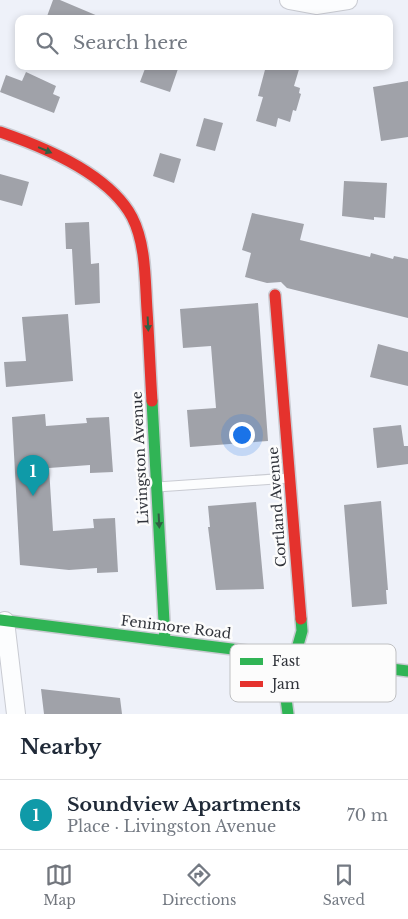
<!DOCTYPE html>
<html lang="en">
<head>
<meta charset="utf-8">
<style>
	:root { --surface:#fff; --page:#f2f2f3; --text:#1f2937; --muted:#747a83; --line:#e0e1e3; --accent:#72767d }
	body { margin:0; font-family:"Libre Baskerville",serif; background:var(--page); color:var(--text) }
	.you { position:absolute; left:241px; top:434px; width:18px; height:18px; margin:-12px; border:4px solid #fff; border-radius:50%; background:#1a73e8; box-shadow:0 0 0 8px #1a73e833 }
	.badge { display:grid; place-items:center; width:32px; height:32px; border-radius:50%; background:var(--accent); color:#fff; font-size:16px; font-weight:700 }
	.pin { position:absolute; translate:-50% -41px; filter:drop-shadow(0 1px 2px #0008) }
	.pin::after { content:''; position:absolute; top:26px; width:18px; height:15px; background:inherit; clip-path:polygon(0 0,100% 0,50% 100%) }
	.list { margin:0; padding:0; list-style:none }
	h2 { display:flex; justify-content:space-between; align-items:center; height:65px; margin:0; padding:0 20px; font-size:21px }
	h2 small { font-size:16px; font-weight:400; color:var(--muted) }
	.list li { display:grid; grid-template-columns:32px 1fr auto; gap:15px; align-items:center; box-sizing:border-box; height:70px; padding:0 20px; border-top:1px solid var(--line) }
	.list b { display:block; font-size:19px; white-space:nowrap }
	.list p { margin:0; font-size:16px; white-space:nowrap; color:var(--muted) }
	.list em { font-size:16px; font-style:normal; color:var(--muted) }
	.icon { flex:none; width:28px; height:28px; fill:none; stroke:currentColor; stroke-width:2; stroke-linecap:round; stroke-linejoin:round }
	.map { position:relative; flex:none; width:408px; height:714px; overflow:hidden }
	.search { position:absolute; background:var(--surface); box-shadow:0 2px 8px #0003; left:15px; right:15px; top:15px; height:55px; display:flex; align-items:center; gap:12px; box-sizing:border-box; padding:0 18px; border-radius:10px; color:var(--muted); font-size:19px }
	.sheet { height:135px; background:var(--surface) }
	nav { display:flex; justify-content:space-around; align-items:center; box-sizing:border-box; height:70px; border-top:1px solid var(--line); background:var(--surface); font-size:14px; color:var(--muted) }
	nav a { display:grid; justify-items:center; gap:2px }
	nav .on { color:var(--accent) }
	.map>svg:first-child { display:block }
	.building { fill:#a0a2a9 }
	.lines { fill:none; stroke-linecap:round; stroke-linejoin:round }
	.lane-casing { stroke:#c9cbd2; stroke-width:11 }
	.street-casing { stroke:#c9cbd2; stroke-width:20 }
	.fast-casing { stroke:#c9cbd2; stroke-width:14 }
	.jam-casing { stroke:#c9cbd2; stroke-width:14 }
	.lane { stroke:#fcfdfe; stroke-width:9 }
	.street { stroke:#fcfdfe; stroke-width:18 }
	.fast { stroke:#30b455; stroke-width:11 }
	.jam { stroke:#e5322d; stroke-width:11 }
	.oneway { fill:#306043 }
	.labels { text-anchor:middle; stroke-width:5; stroke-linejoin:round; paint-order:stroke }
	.street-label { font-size:14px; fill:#30333a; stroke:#fcfcfc }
	.key { fill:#fcfcfc; stroke:#bfc0c2; stroke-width:1 }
	.key-label { font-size:14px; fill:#30333a }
</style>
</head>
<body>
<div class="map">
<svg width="408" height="714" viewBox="0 0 408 714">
	<rect width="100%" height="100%" fill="#eef1f9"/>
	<path class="building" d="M 53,0 L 60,0 L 105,19 L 46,19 Z
		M 146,66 L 179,66 L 170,92 L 140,82 Z
		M 266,66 L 300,66 L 294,86 L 300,88 L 299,93 L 301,94 L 296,111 L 293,110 L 290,122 L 278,118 L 276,127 L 256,121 L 263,97 L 258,96 Z
		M 26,72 L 56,86 L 53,94 L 60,97 L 54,113 L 0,92 L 6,75 L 22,81 Z
		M 408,81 L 408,137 L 381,141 L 373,87 Z
		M 204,118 L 223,123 L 215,151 L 196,146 Z
		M 160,153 L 181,159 L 174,183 L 153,176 Z
		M 0,174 L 29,182 L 22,206 L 0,200 Z
		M 344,181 L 387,183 L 385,218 L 374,217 L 374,220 L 342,216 Z
		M 252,213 L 304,224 L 300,240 L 370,257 L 371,253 L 393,259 L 394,256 L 408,259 L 408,318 L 287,288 L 281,282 L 267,283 L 245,277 L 251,253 L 242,250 Z
		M 89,222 L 91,264 L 99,263 L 100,303 L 75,305 L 72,249 L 66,249 L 65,223 Z
		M 258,303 L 268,441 L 190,447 L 187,410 L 216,408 L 211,346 L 183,348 L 180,309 Z
		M 68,314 L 73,381 L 6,387 L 4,362 L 26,361 L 22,317 Z
		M 378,344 L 408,352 L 408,386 L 370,377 Z
		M 45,414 L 46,426 L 87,423 L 86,418 L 109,417 L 113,472 L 90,473 L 90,465 L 49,468 L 53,531 L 94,528 L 93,519 L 115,518 L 118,572 L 97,573 L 97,568 L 69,570 L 20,565 L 12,417 Z
		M 401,425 L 404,446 L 408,446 L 408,464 L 377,468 L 373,428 Z
		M 381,501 L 388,590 L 386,590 L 387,604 L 352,607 L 344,505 Z
		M 256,502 L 264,589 L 216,590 L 208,527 L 210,527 L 208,506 Z
		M 41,689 L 120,698 L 122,714 L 44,714 Z"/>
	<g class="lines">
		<defs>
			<path id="lane" d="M 157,487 L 289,478"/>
			<path id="street" d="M 289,0 L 316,5 L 348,0
				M 5,621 L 16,714"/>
			<path id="fast" d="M 152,401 L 165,640
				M 0,620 L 408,671
				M 288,714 L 285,691 L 302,631 L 301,619"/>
			<path id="jam" d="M 0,132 C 44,147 109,174 132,217 C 146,244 145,280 147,310 C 149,340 150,370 152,401
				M 275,295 L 301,619"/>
		</defs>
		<use href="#lane" class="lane-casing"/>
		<use href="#street" class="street-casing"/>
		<use href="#fast" class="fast-casing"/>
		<use href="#jam" class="jam-casing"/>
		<use href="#lane" class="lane"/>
		<use href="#street" class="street"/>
		<use href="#fast" class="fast"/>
		<use href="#jam" class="jam"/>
	</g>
	<defs><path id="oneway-solid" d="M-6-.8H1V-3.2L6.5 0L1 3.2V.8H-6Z" transform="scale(1.25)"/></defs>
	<g class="oneway">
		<use href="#oneway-solid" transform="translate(45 150) rotate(23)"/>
		<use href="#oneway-solid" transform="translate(148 324) rotate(87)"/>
		<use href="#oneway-solid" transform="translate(159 521) rotate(87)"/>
	</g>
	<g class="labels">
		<g class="street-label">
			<text transform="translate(140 458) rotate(-93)" y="5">Livingston Avenue</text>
			<text transform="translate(277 507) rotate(-94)" y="5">Cortland Avenue</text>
			<text transform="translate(176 627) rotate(7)" y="5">Fenimore Road</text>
		</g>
	</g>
	<rect x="230" y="644" width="166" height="58" rx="8" class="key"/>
	<rect x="240" y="658" width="23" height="7" fill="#30b455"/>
	<rect x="240" y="681" width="23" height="6" fill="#e5322d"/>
	<g class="key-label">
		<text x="272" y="666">Fast</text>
		<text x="272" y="689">Jam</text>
	</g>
</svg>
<div class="you"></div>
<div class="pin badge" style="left:33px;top:496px;background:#0f9aa8">1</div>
<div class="search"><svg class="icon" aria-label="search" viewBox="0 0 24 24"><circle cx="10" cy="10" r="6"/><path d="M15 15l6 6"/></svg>Search here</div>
</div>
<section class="sheet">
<h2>Nearby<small></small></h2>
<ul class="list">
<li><span class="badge" style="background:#0f9aa8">1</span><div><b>Soundview Apartments</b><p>Place · Livingston Avenue</p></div><em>70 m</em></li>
</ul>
</section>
<nav>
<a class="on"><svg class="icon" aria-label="map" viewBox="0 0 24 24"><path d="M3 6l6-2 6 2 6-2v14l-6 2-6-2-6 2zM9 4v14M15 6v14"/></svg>Map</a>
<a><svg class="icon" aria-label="directions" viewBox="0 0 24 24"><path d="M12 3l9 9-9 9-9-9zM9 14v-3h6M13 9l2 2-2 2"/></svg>Directions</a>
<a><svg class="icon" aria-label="saved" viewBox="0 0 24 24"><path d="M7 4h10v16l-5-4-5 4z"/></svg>Saved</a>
</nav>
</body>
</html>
